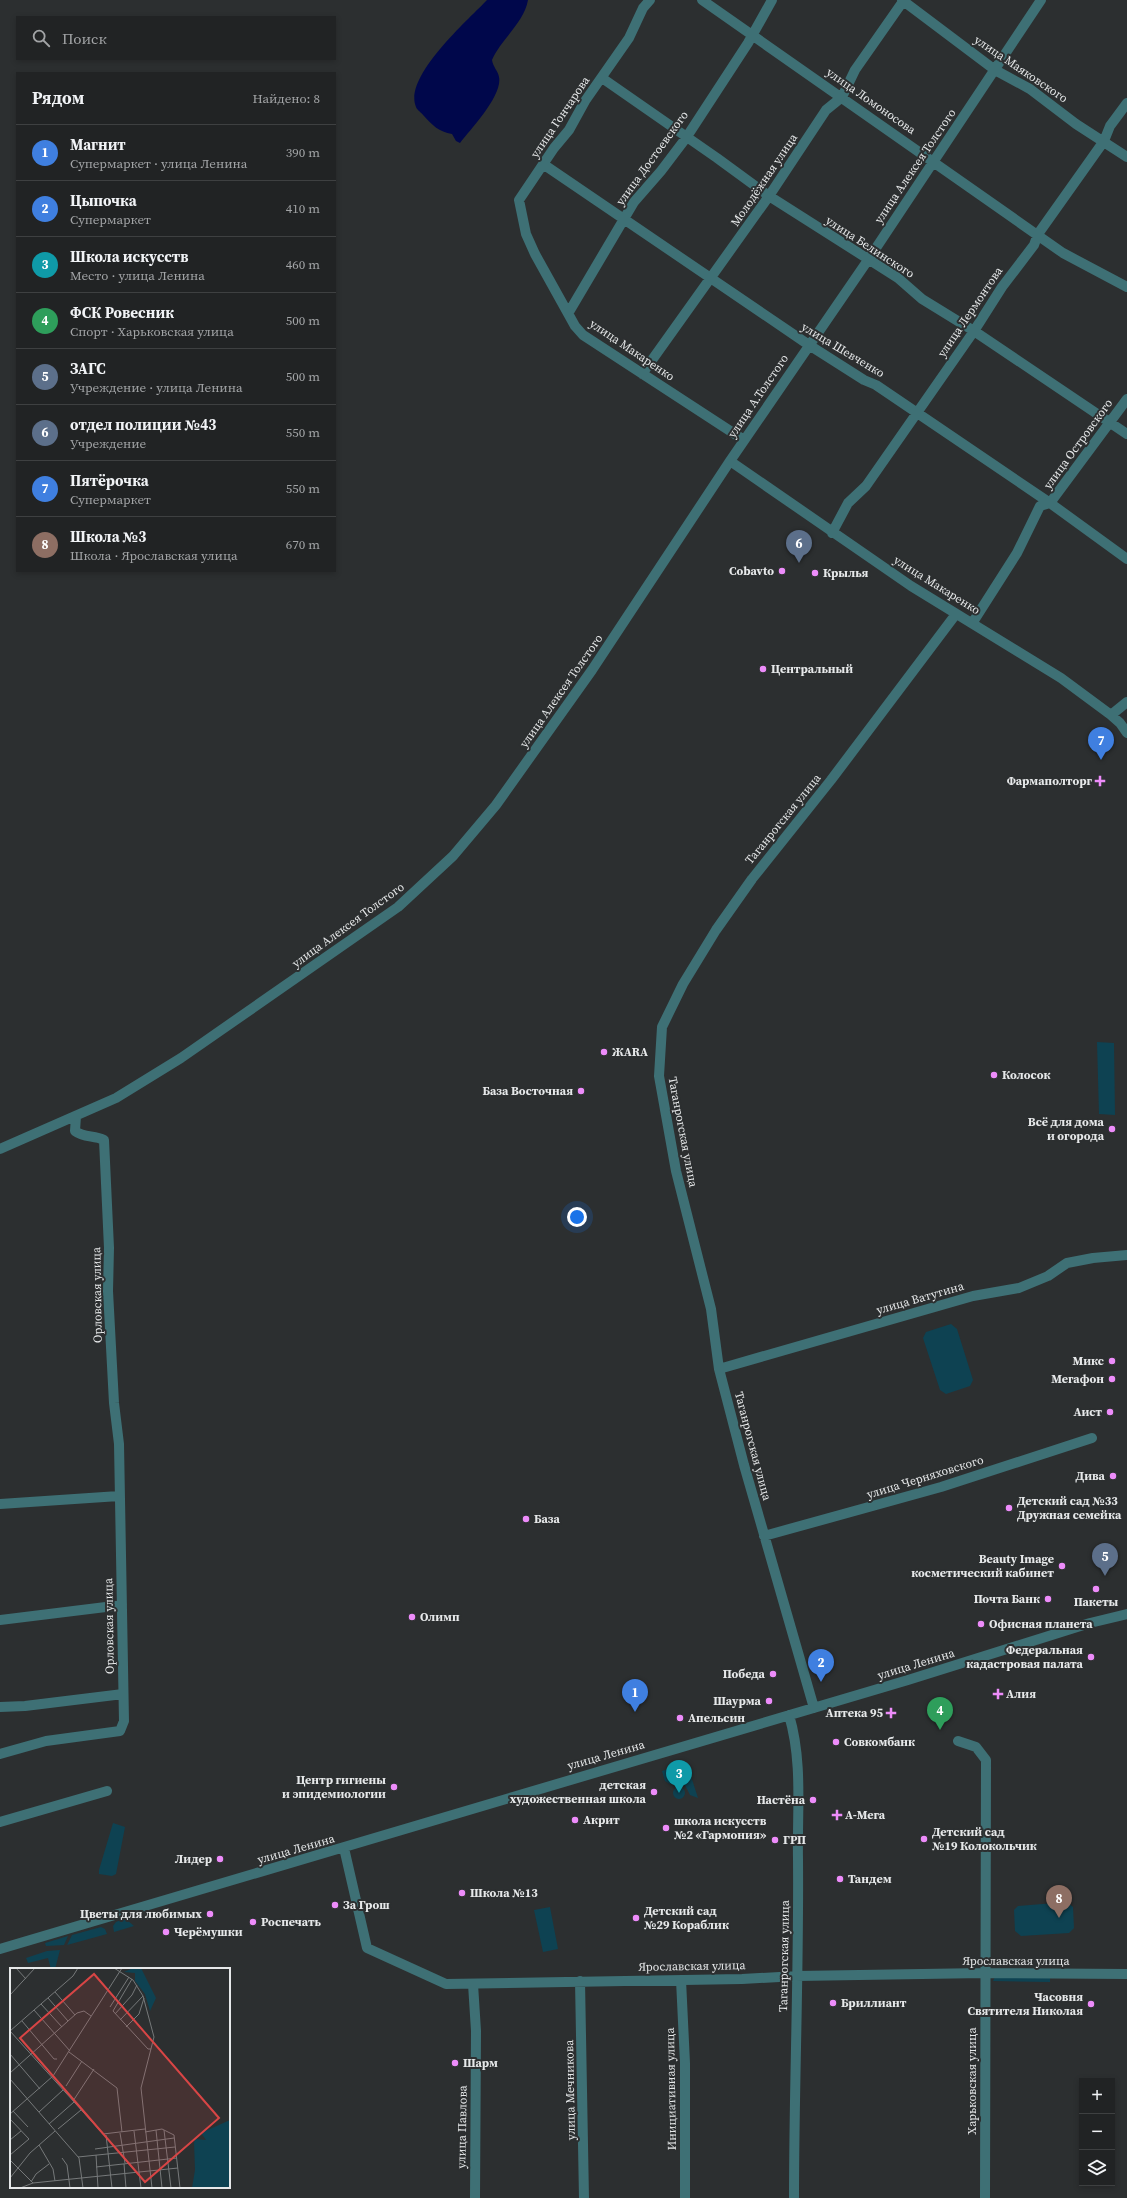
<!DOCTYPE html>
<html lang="ru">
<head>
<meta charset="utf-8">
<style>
	:root { --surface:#212324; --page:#292b2c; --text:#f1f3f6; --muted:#a2a4a6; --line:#3e4041; --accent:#ed8cfa }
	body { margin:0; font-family:"Source Serif 4",serif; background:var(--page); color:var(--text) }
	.controls { position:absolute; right:12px; bottom:12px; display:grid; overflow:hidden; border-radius:0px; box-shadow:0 2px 6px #0003 }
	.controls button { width:36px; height:36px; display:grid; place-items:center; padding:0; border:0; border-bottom:1px solid var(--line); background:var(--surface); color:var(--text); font:20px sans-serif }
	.you { position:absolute; left:577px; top:1217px; width:14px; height:14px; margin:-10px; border:3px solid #fff; border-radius:50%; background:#1a73e8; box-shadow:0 0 0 6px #1a73e833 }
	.badge { display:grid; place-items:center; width:26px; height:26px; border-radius:50%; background:var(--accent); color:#fff; font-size:13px; font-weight:700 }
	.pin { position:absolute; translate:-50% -33px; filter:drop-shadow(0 1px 2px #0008) }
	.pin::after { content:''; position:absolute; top:21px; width:14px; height:12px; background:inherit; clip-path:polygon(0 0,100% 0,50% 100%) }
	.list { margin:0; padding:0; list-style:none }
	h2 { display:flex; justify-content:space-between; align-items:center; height:52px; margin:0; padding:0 16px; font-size:17px }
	h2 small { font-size:13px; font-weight:400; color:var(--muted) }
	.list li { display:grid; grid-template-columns:26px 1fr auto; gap:12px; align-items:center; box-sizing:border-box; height:56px; padding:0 16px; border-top:1px solid var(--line) }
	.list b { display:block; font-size:15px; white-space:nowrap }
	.list p { margin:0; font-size:13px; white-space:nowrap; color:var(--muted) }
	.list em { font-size:13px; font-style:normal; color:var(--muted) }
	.icon { flex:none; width:22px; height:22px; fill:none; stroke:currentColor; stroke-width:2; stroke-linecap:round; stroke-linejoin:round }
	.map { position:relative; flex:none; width:1127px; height:2198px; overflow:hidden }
	.search { position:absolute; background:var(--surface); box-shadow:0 2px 6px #0003; left:16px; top:16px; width:320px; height:44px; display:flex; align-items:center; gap:10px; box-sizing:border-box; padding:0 14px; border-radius:0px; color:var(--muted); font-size:15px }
	.panel { position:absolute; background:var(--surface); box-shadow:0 2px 6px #0003; left:16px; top:72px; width:320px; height:500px; border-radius:0px }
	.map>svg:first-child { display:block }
	.green { fill:#0e4252 }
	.water { fill:#00074b }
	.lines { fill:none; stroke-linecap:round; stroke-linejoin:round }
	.minor { stroke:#3e7075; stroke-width:10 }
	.poi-dot { fill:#ed8cfa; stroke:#2c2f30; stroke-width:1.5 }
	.labels { text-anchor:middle; stroke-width:4; stroke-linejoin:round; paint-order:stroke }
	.street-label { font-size:12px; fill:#e6e8e9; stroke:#2c2f30 }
	.poi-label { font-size:12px; font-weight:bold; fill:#e6e8e9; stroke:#2c2f30; text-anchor:start }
	.inset-road { fill:none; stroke:#76797a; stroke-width:1 }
	.view { fill:#d84545; fill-opacity:0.15; stroke:#d84545; stroke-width:2 }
	.inset-edge { fill:none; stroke:#e6e8e9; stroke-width:2 }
</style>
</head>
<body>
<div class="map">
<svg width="1127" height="2198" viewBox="0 0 1127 2198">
	<rect width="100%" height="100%" fill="#2c2f30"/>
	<path class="green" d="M 1097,1042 L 1114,1043 L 1115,1115 L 1099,1114 Z
		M 951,1324 L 957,1329 L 973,1380 L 970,1386 L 946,1394 L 940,1390 L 923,1338 L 926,1332 Z
		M 685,1764 L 680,1782 L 670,1784 L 665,1781 L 662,1771 Z
		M 689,1770 L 698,1798 L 690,1795 L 684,1783 Z
		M673 1793a6 6 0 1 1 12 0a6 6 0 1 1-12 0Z
		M 113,1823 L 125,1827 L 116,1874 L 112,1876 L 99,1874 L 99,1870 Z
		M 1067,1902 L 1073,1907 L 1074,1928 L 1069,1933 L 1021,1936 L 1015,1931 L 1014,1910 L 1018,1906 Z
		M 550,1907 L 558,1949 L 543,1952 L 534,1910 Z
		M 123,1919 L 127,1920 L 134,1926 L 114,1932 L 113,1926 L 116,1922 Z
		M 101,1927 L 105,1929 L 107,1934 L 67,1945 L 72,1935 Z
		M 68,1936 L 64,1945 L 46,1946 L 45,1943 Z
		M 60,1950 L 55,1969 L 51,1969 L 48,1958 L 28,1963 L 26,1958 L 47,1951 Z
		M 995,1977 L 1050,1977 L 1050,1982 L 993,1981 Z"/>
	<path class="water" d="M 487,0 L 528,0 C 524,23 501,39 492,60 C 493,67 498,71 499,77 C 503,95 471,129 460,143 L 456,141 L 452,134 C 439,132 432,125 424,116 C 422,113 417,110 416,107 C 403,77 468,20 487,0 Z"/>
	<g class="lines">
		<path class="minor" d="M 650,0 L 643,8 L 629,38 L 585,101 L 569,130 L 554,148 L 519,200 L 526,234 L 535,254 L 575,326 L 583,335 L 744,440
			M 702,0 L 1063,253 L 1127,287
			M 902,0 L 995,70 L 1030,89 L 1076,124 L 1127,157
			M 602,78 L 717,158 L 769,196 L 898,278 L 922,299 L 974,331 L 1127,434
			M 543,164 L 809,345 L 864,380 L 876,385 L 1050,503 L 1127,559
			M 569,312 L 634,202 L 661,171 L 686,138 L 748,43 L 772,0
			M 642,374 L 769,196 L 826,110 L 842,97 L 855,70 L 904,0
			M 730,461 L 911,586 L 1061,678 L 1111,715 L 1120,723 L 1127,733
			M 832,533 L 848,503 L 866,486 L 974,331 L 1002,287 L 1034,245 L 1038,234 L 1104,141 L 1110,126 L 1127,103
			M 973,622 L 1017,553 L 1040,506 L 1050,503 L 1127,399
			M 1111,715 L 1127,702
			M 0,1149 L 116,1098 L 181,1058 L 398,907 L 453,856 L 496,805 L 592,670 L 730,461 L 868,260 L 1041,0
			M 719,1369 L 973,1296 L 1019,1288 L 1048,1276 L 1067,1263 L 1093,1258 L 1127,1255
			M 0,1504 L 119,1496
			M 764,1536 L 941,1487 L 1092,1438
			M 0,1620 L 122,1605
			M 0,1707 L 25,1706 L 123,1694
			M 814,1708 L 744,1465 L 719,1369 L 711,1309 L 676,1171 L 659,1076 L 662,1027 L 683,984 L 716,930 L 752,879 L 831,780 L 956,614
			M 789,1715 C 803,1762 797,1811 798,1859 C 799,1972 794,2085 794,2198
			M 958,1741 L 976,1747 L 986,1760 L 985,2198
			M 0,1754 L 46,1741 L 120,1731 L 124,1721 L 119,1444 L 114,1403 L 108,1291 L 109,1248 L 104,1140 C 94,1135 84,1138 75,1131 L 76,1116
			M 0,1822 L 107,1791
			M 344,1848 L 367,1948 L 446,1984 L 742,1979 L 797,1976 L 984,1973 L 1127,1974
			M 0,1949 L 908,1680 L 1090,1623 L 1127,1614
			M 681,1980 L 685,2063 L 685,2198
			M 580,1981 L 584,2198
			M 473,1984 L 476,2031 L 475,2198"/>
	</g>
	<g class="poi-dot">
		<circle cx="782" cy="571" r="4"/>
		<circle cx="815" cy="573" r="4"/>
		<circle cx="763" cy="669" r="4"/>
		<path d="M1098 775h4v4h4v4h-4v4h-4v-4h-4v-4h4z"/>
		<circle cx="604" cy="1052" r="4"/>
		<circle cx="994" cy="1075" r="4"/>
		<circle cx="581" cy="1091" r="4"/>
		<circle cx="1112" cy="1129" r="4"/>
		<circle cx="1112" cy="1361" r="4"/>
		<circle cx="1112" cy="1379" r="4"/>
		<circle cx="1110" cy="1412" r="4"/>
		<circle cx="1113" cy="1476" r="4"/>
		<circle cx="1009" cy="1508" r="4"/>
		<circle cx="526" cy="1519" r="4"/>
		<circle cx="1062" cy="1566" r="4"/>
		<circle cx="1096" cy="1589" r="4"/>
		<circle cx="1048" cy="1599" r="4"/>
		<circle cx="412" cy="1617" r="4"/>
		<circle cx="981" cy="1624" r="4"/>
		<circle cx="1091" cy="1657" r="4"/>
		<circle cx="773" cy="1674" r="4"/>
		<path d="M996 1688h4v4h4v4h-4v4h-4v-4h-4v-4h4z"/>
		<circle cx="769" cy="1701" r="4"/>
		<path d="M889 1707h4v4h4v4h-4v4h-4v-4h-4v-4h4z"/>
		<circle cx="680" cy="1718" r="4"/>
		<circle cx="836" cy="1742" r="4"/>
		<circle cx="394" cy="1787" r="4"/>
		<circle cx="654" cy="1792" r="4"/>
		<circle cx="813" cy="1800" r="4"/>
		<path d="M835 1809h4v4h4v4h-4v4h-4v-4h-4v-4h4z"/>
		<circle cx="575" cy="1820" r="4"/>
		<circle cx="666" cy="1828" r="4"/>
		<circle cx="924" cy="1839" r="4"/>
		<circle cx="775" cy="1840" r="4"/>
		<circle cx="220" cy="1859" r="4"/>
		<circle cx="840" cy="1879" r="4"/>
		<circle cx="462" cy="1893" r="4"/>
		<circle cx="335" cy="1905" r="4"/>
		<circle cx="210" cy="1914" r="4"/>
		<circle cx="636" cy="1918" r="4"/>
		<circle cx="253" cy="1922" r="4"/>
		<circle cx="166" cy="1932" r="4"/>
		<circle cx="833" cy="2003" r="4"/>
		<circle cx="1091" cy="2004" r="4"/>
		<circle cx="455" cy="2063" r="4"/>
	</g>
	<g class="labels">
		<g class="street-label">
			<text transform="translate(1021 69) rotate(34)" y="4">улица Маяковского</text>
			<text transform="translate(871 101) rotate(35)" y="4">улица Ломоносова</text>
			<text transform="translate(560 117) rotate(-56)" y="4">улица Гончарова</text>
			<text transform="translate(652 158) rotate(-54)" y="4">улица Достоевского</text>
			<text transform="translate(915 166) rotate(-56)" y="4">улица Алексея Толстого</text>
			<text transform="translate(764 180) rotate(-56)" y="4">Молодёжная улица</text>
			<text transform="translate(870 247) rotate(33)" y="4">улица Белинского</text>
			<text transform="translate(970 312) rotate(-56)" y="4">улица Лермонтова</text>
			<text transform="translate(632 350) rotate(34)" y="4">улица Макаренко</text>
			<text transform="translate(843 350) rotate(31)" y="4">улица Шевченко</text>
			<text transform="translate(758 396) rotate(-56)" y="4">улица А.Толстого</text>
			<text transform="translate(1078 444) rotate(-54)" y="4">улица Островского</text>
			<text transform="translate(937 585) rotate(32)" y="4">улица Макаренко</text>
			<text transform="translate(561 691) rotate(-55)" y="4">улица Алексея Толстого</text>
			<text transform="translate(783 819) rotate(-51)" y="4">Таганрогская улица</text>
			<text transform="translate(348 925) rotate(-36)" y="4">улица Алексея Толстого</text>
			<text transform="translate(683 1132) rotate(79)" y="4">Таганрогская улица</text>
			<text transform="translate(97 1295) rotate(-91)" y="4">Орловская улица</text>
			<text transform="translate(920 1298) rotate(-16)" y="4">улица Ватутина</text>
			<text transform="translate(753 1446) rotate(75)" y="4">Таганрогская улица</text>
			<text transform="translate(925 1477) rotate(-17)" y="4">улица Черняховского</text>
			<text transform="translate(109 1626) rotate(-91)" y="4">Орловская улица</text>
			<text transform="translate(916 1664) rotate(-17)" y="4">улица Ленина</text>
			<text transform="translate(606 1755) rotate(-16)" y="4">улица Ленина</text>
			<text transform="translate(296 1849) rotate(-16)" y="4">улица Ленина</text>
			<text transform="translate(784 1956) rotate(-89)" y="4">Таганрогская улица</text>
			<text x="1016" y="1965">Ярославская улица</text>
			<text transform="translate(692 1966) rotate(-1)" y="4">Ярославская улица</text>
			<text transform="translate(972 2081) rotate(-90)" y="4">Харьковская улица</text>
			<text transform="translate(671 2089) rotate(-91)" y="4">Инициативная улица</text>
			<text transform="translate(570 2090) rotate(-91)" y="4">улица Мечникова</text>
			<text transform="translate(462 2127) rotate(-89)" y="4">улица Павлова</text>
		</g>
		<g class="poi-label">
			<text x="774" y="575" text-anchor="end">Cobavto</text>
			<text x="823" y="577">Крылья</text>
			<text x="771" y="673">Центральный</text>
			<text x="1092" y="785" text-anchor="end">Фармаполторг</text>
			<text x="612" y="1056">ЖАRА</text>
			<text x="1002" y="1079">Колосок</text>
			<text x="573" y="1095" text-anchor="end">База Восточная</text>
			<text x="1104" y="1126" text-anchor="end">Всё для дома<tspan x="1104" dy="14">и огорода</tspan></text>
			<text x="1104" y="1365" text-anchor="end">Микс</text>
			<text x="1104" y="1383" text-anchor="end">Мегафон</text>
			<text x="1102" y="1416" text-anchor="end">Аист</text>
			<text x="1105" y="1480" text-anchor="end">Дива</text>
			<text x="1017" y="1505">Детский сад №33<tspan x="1017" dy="14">Дружная семейка</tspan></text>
			<text x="534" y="1523">База</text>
			<text x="1054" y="1563" text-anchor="end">Beauty Image<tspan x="1054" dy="14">косметический кабинет</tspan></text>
			<text x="1040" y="1603" text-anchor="end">Почта Банк</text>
			<text x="1096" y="1606" text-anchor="middle">Пакеты</text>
			<text x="420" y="1621">Олимп</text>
			<text x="989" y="1628">Офисная планета</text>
			<text x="1083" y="1654" text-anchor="end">Федеральная<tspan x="1083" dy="14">кадастровая палата</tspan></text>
			<text x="765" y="1678" text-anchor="end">Победа</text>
			<text x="1006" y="1698">Алия</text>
			<text x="761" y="1705" text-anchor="end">Шаурма</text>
			<text x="883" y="1717" text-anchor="end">Аптека 95</text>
			<text x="688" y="1722">Апельсин</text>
			<text x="844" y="1746">Совкомбанк</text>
			<text x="386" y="1784" text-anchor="end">Центр гигиены<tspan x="386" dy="14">и эпидемиологии</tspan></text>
			<text x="646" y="1789" text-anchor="end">детская<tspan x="646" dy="14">художественная школа</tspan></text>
			<text x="805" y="1804" text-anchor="end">Настёна</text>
			<text x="845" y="1819">А-Мега</text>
			<text x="583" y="1824">Акрит</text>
			<text x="674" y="1825">школа искусств<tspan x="674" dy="14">№2 «Гармония»</tspan></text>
			<text x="932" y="1836">Детский сад<tspan x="932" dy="14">№19 Колокольчик</tspan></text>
			<text x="783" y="1844">ГРП</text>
			<text x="212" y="1863" text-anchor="end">Лидер</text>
			<text x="848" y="1883">Тандем</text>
			<text x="470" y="1897">Школа №13</text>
			<text x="343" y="1909">За Грош</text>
			<text x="644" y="1915">Детский сад<tspan x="644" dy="14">№29 Кораблик</tspan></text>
			<text x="202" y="1918" text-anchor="end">Цветы для любимых</text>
			<text x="261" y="1926">Роспечать</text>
			<text x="174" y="1936">Черёмушки</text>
			<text x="1083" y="2001" text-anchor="end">Часовня<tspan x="1083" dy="14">Святителя Николая</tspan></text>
			<text x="841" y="2007">Бриллиант</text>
			<text x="463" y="2067">Шарм</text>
		</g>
	</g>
	<g transform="translate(10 1968)">
		<rect width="220" height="220" fill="#2c2f30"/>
		<path d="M 123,0 L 131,0 L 146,30 L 140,43 L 135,26 L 125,13 L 125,5 L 114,4 ZM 220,152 L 220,220 L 182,220 L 185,202 L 184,174 L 186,171 L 196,172 L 191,165 Z" fill="#0e4252"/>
		<path class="inset-road" d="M 6,0 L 16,11M 104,0 L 123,12 L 133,28 L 144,69 L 131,120 L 142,220M 122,11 L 103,43 L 138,81 L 141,81M 45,24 L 65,47M 0,27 L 25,0M 38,30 L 58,53M 31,36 L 52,59M 100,39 L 119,9M 24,42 L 60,83M 105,46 L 122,27 L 127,17M 110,52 L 133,28M 12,53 L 44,91 L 47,91M 116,59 L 129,46 L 134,30M 0,63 L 93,166 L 135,161M 0,63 L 63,8 L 68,0M 59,84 L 107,120 L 112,164M 0,86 L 30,121M 0,105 L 67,45 L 74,43 L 81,48M 0,111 L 69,190 L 73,220M 56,118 L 72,93M 63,133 L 84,101M 3,143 L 18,159M 29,144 L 53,122M 0,146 L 43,108 L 112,0M 0,151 L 19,171 L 0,187M 39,156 L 64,134M 48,161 L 71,142M 146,162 L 152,220M 154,162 L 161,220M 124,163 L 131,220M 135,164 L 152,161 L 164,167 L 170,220M 110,165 L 115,195M 96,167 L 102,220M 0,172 L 11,163M 29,177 L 43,201 L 45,213M 85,181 L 164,170M 86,187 L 88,220M 68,189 L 165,179M 52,190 L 57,197 L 60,220M 0,192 L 23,215M 114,196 L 116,220M 86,199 L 167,190M 0,210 L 20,185 L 45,163M 21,214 L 26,206 L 39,196M 10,220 L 23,215 L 168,200"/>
		<path class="view" d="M 84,6 L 209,150 L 135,214 L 10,70 Z"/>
		<rect width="220" height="220" class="inset-edge"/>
	</g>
</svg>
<div class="controls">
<button>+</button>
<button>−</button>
<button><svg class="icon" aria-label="layers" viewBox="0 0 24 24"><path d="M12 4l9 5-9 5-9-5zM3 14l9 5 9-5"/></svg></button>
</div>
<div class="you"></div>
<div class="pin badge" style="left:635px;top:1712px;background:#3f7fe0">1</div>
<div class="pin badge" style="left:821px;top:1682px;background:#3f7fe0">2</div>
<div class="pin badge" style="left:679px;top:1793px;background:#0f9aa8">3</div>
<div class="pin badge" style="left:940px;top:1730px;background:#2e9e5b">4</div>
<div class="pin badge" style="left:1105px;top:1576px;background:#5c6f8a">5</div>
<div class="pin badge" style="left:799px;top:563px;background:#5c6f8a">6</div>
<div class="pin badge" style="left:1101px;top:760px;background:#3f7fe0">7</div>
<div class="pin badge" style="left:1059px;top:1918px;background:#8d6e63">8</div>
<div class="search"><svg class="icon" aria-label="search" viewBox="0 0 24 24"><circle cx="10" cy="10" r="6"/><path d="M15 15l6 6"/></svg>Поиск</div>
<section class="panel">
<h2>Рядом<small>Найдено: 8</small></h2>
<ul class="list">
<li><span class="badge" style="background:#3f7fe0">1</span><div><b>Магнит</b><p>Супермаркет · улица Ленина</p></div><em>390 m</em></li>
<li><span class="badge" style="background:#3f7fe0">2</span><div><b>Цыпочка</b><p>Супермаркет</p></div><em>410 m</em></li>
<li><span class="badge" style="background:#0f9aa8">3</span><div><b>Школа искусств</b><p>Место · улица Ленина</p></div><em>460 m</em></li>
<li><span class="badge" style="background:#2e9e5b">4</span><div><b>ФСК Ровесник</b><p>Спорт · Харьковская улица</p></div><em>500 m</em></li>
<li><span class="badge" style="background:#5c6f8a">5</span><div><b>ЗАГС</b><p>Учреждение · улица Ленина</p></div><em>500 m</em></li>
<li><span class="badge" style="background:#5c6f8a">6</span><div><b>отдел полиции №43</b><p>Учреждение</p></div><em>550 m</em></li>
<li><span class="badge" style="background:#3f7fe0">7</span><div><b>Пятёрочка</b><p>Супермаркет</p></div><em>550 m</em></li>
<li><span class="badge" style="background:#8d6e63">8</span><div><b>Школа №3</b><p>Школа · Ярославская улица</p></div><em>670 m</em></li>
</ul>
</section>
</div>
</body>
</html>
